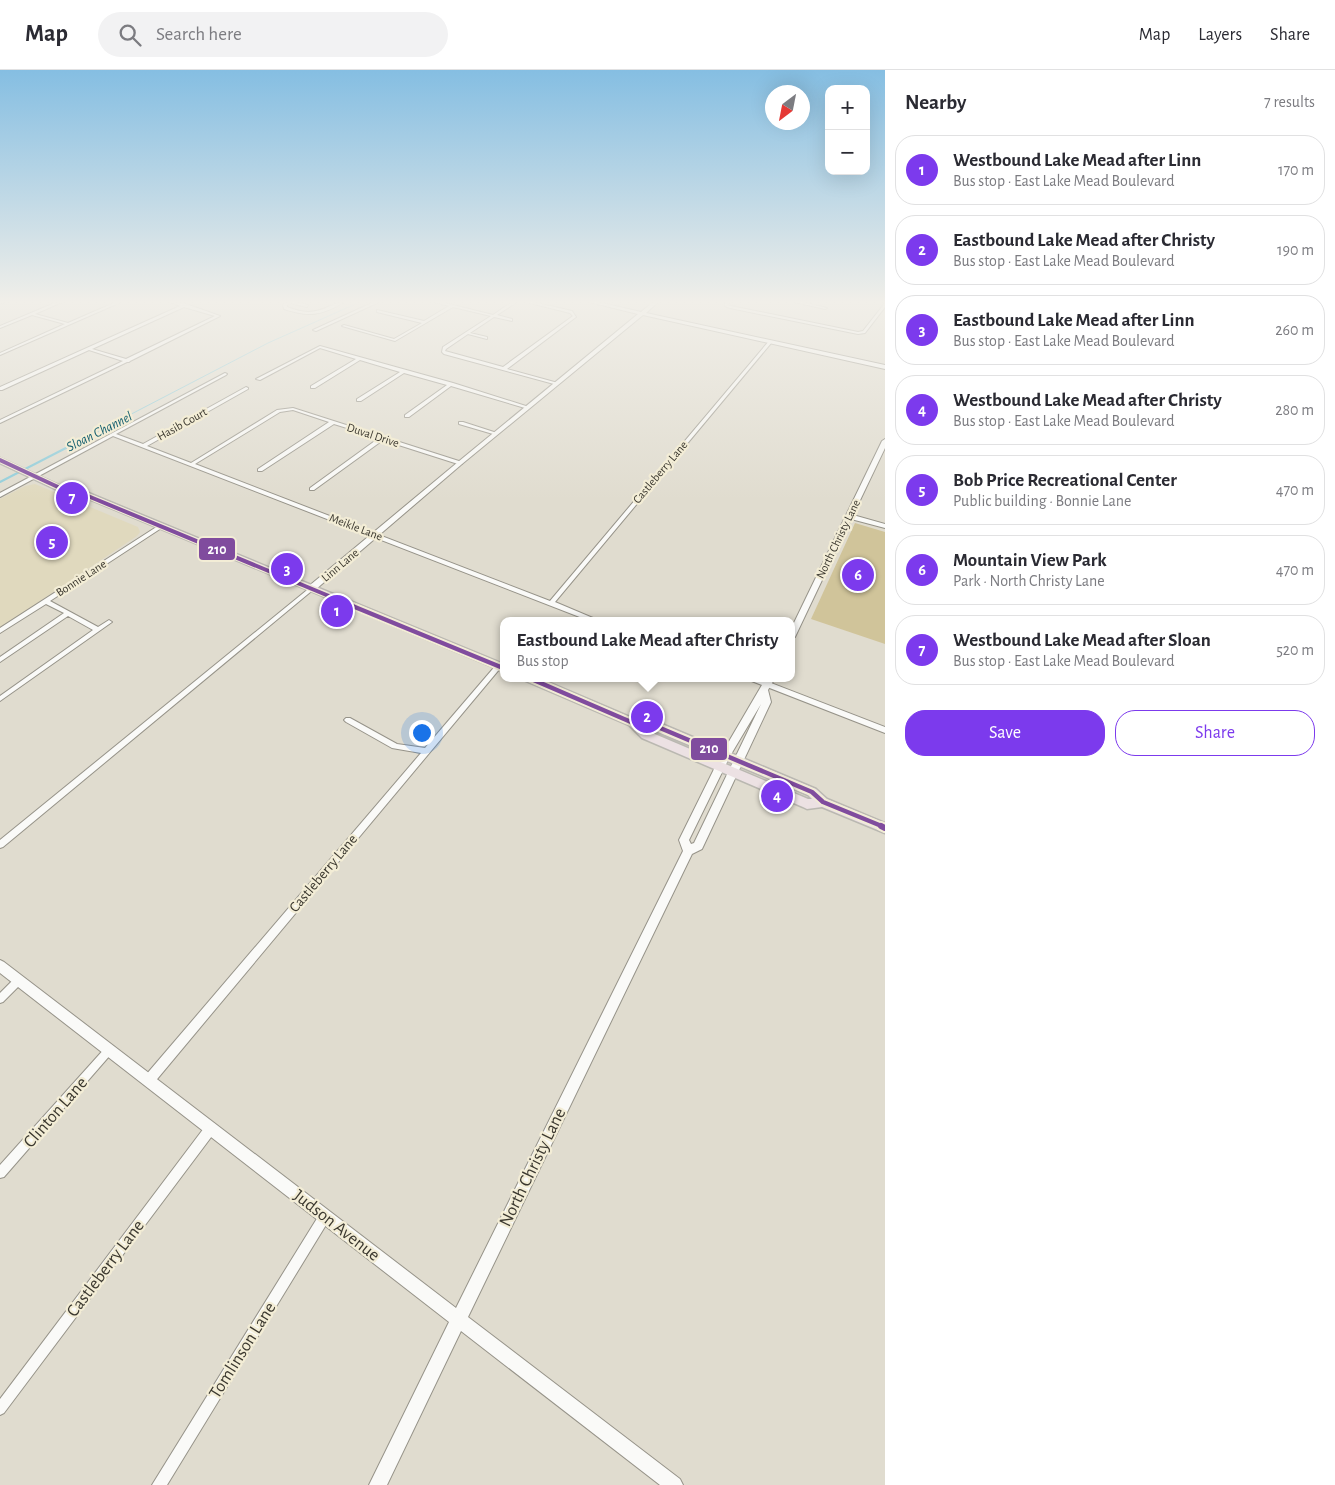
<!DOCTYPE html>
<html lang="en">
<head>
<meta charset="utf-8">
<style>
	:root { --surface:#fff; --page:#f2f2f3; --text:#2b2b33; --muted:#7c7c81; --line:#e1e1e2; --accent:#7c3aed }
	body { margin:0; font-family:"Alegreya Sans",sans-serif; background:var(--page); color:var(--text) }
	.controls { position:absolute; right:15px; top:15px; display:grid; overflow:hidden; border-radius:10px; box-shadow:0 5px 20px #0002 }
	.controls button { width:45px; height:45px; display:grid; place-items:center; padding:0; border:0; border-bottom:1px solid var(--line); background:var(--surface); color:var(--text); font:25px sans-serif }
	.compass { position:absolute; left:765px; top:15px; width:45px; height:45px; border-radius:50%; background:var(--surface); box-shadow:0 5px 20px #0002; rotate:212deg }
	.you { position:absolute; left:421px; top:662px; width:18px; height:18px; margin:-12px; border:4px solid #fff; border-radius:50%; background:#1a73e8; box-shadow:0 0 0 8px #1a73e833 }
	.badge { display:grid; place-items:center; width:32px; height:32px; border-radius:50%; background:var(--accent); color:#fff; font-size:16px; font-weight:700 }
	.pin { position:absolute; translate:-50% -50%; border:2px solid #fff; box-shadow:0 1px 5px #0006 }
	.popup { position:absolute; left:500px; top:547px; width:295px; height:65px; box-sizing:border-box; display:grid; place-content:center; border-radius:10px; background:var(--surface); filter:drop-shadow(0 1px 4px #0005); font-size:16px; white-space:nowrap; color:var(--muted) }
	.popup b { font-size:19px; color:var(--text) }
	.popup::after { content:''; position:absolute; left:50%; top:100%; margin-left:-10px; border:10px solid transparent; border-top-color:var(--surface) }
	.list { margin:0; padding:0; list-style:none }
	h2 { display:flex; justify-content:space-between; align-items:center; height:65px; margin:0; padding:0 20px; font-size:21px }
	h2 small { font-size:16px; font-weight:400; color:var(--muted) }
	.list li { display:grid; grid-template-columns:32px 1fr auto; gap:15px; align-items:center; box-sizing:border-box; height:70px; margin:0 10px 10px; padding:0 10px; border:1px solid var(--line); border-radius:20px }
	.list b { display:block; font-size:19px; white-space:nowrap }
	.list p { margin:0; font-size:16px; white-space:nowrap; color:var(--muted) }
	.list em { font-size:16px; font-style:normal; color:var(--muted) }
	.actions { display:flex; gap:10px; padding:15px 20px }
	.actions a { flex:1; padding:11px 0; border:1px solid var(--accent); border-radius:20px; text-align:center; font-size:18px; color:var(--accent) }
	.actions .main { background:var(--accent); color:#fff }
	.icon { flex:none; width:28px; height:28px; fill:none; stroke:currentColor; stroke-width:2; stroke-linecap:round; stroke-linejoin:round }
	.map { position:relative; flex:none; width:885px; height:1415px; overflow:hidden }
	header { display:flex; align-items:center; gap:30px; box-sizing:border-box; height:70px; padding:0 25px; background:var(--surface); border-bottom:1px solid var(--line) }
	header strong { font-size:24px }
	nav { display:flex; gap:28px; margin-inline-start:auto; font-size:18px }
	.search { width:350px; height:45px; background:var(--page); display:flex; align-items:center; gap:12px; box-sizing:border-box; padding:0 18px; border-radius:28px; color:var(--muted); font-size:19px }
	main { display:flex }
	aside { flex:1; background:var(--surface) }
	.map>svg:first-child { display:block }
	.green { fill:#d0c49a }
	.sand { fill:#e0d9be }
	.lines { fill:none; stroke-linecap:round; stroke-linejoin:round }
	.stream-far1 { stroke:#90cdda; stroke-width:1 }
	.stream { stroke:#90cdda; stroke-width:2 }
	.street-casing { stroke:#969389; stroke-width:2 }
	.secondary-casing { stroke:#969389; stroke-width:2 }
	.primary-casing { stroke:#bab8b1; stroke-width:3 }
	.street { fill:#fafaf8; fill-rule:evenodd }
	.secondary { fill:#fafaf8; fill-rule:evenodd }
	.primary { fill:#ece1e3; fill-rule:evenodd }
	.bus-1-far2-casing { stroke:#f3edd6; stroke-width:6 }
	.bus-1-far1-casing { stroke:#f3edd6; stroke-width:8 }
	.bus-1-casing { stroke:#f3edd6; stroke-width:10 }
	.bus-1-far2 { stroke:#804c9e; stroke-width:4 }
	.bus-1-far1 { stroke:#804c9e; stroke-width:4.5 }
	.bus-1 { stroke:#804c9e; stroke-width:6 }
	.labels { text-anchor:middle; stroke-width:4.5; stroke-linejoin:round; paint-order:stroke }
	.far-street-label { font-size:12px; fill:#3b382f; stroke:#f3edd6 }
	.far-water-label { font-size:14px; font-style:italic; fill:#166070; stroke:#f3edd6 }
	.street-label { font-size:15px; fill:#3b382f; stroke:#f3edd6 }
	.near-street-label { font-size:18px; fill:#3b382f; stroke:#f3edd6 }
	.line-badge { stroke:#f3edd6; stroke-width:2 }
	.badge-label { font-size:14px; text-anchor:middle; font-weight:bold; fill:#fff }
</style>
</head>
<body>
<header>
<strong>Map</strong>
<div class="search"><svg class="icon" aria-label="search" viewBox="0 0 24 24"><circle cx="10" cy="10" r="6"/><path d="M15 15l6 6"/></svg>Search here</div>
<nav><a>Map</a><a>Layers</a><a>Share</a></nav>
</header>
<main>
<div class="map">
<svg width="885" height="1415" viewBox="0 0 885 1415">
	<rect width="100%" height="100%" fill="#e0dccf"/>
	<path class="green" d="M 855,453 L 885,462 L 885,574 L 811,549 Z"/>
	<path class="sand" d="M 35,414 L 138,457 L 140,462 L 137,466 L 0,558 L 0,429 L 25,416 Z"/>
	<g class="lines">
		<path class="stream-far1" d="M 91,365 L 268,273 L 360,232"/>
		<path class="stream" d="M 0,412 L 93,364"/>
		<defs>
			<path id="street" d="M 0,232 L 5,232 L 0,234 Z
				M 57,232 L 62,232 L 35,244 L 68,253 L 116,232 L 121,232 L 0,285 L 0,283 L 65,254 L 32,245 L 0,258 L 0,256 Z
				M 170,232 L 186,234 L 220,246 L 130,291 L 129,292 L 127,292 L 0,353 L 0,350 L 123,291 L 89,280 L 2,320 L 0,320 L 0,317 L 180,236 ZM 184,237 L 215,246 L 126,289 L 92,279 Z
				M 287,232 L 296,232 L 308,235 L 307,237 L 290,233 L 287,235 L 287,237 C 302,243 313,244 328,237 C 333,235 338,232 344,232 C 321,246 309,247 284,239 L 283,235 Z
				M 374,232 L 379,232 L 316,261 L 313,260 Z
				M 434,232 L 441,232 L 493,245 L 512,232 L 517,232 L 497,245 L 512,249 L 512,251 L 494,247 L 470,263 L 487,267 L 487,269 L 468,264 L 446,279 L 445,281 L 503,297 L 573,246 L 570,243 L 526,232 L 533,232 L 572,241 L 576,247 L 507,299 L 558,313 L 554,314 L 444,284 L 442,282 L 443,277 L 491,246 L 453,237 L 395,271 L 342,256 L 344,255 L 394,269 L 422,253 L 377,242 L 377,240 L 424,251 L 449,236 Z
				M 725,232 L 729,232 L 728,235 L 731,236 L 858,262 L 863,261 L 885,233 L 885,237 L 865,263 L 858,264 L 730,238 L 725,236 Z
				M 794,232 L 802,232 L 827,238 L 825,239 Z
				M 769,271 L 772,272 L 555,532 L 600,551 L 590,551 L 113,366 L 0,427 L 0,423 L 225,303 L 227,304 L 226,305 L 116,364 L 143,374 L 246,317 L 248,318 L 248,319 L 147,376 L 191,393 L 277,340 L 293,338 L 462,392 L 462,394 L 458,394 L 383,370 L 314,420 L 310,420 L 310,418 L 379,368 L 334,354 L 262,401 L 258,401 L 258,399 L 329,352 L 293,340 L 280,342 L 195,394 L 550,531 Z
				M 320,276 L 453,313 L 529,337 L 525,338 L 451,316 L 409,347 L 405,347 L 405,345 L 447,315 L 404,303 L 361,331 L 357,331 L 357,329 L 400,302 L 360,290 L 315,318 L 311,318 L 311,316 L 356,289 L 320,278 L 260,310 L 256,309 Z
				M 459,352 L 463,352 L 497,363 L 493,364 L 459,354 Z
				M 161,454 L 163,455 L 163,457 L 50,531 L 98,557 L 109,550 L 112,552 L 0,631 L 0,626 L 93,560 L 68,546 L 0,592 L 0,587 L 64,543 L 46,534 L 0,563 L 0,558 Z
				M 312,516 L 314,517 L 314,519 L 3,777 L 0,778 L 0,770 Z
				M 497,594 L 501,594 L 502,596 L 153,1014 L 149,1015 L 145,1014 L 144,1010 L 145,1006 L 421,683 L 392,678 L 346,652 L 344,650 L 346,648 L 350,648 L 397,674 L 425,678 Z
				M 748,608 L 758,608 L 885,657 L 885,663 L 749,610 Z
				M 19,906 L 22,907 L 24,910 L 22,913 L 3,932 L 0,933 L 0,923 L 16,907 Z
				M 109,975 L 112,977 L 114,980 L 112,983 L 4,1107 L 0,1108 L 0,1095 L 106,977 Z
				M 211,1053 L 215,1054 L 216,1058 L 215,1062 L 4,1343 L 0,1345 L 0,1329 L 207,1054 Z
				M 325,1140 L 329,1142 L 331,1146 L 329,1150 L 167,1415 L 152,1415 L 321,1142 Z"/>
			<path id="secondary" d="M 589,232 L 598,232 L 641,242 L 653,232 L 658,232 L 646,243 L 885,295 L 885,299 L 643,245 L 462,394 L 315,520 L 309,520 L 309,516 L 458,392 L 638,244 Z
				M 885,369 L 885,378 L 853,445 L 885,454 L 885,458 L 851,449 L 795,567 L 791,570 L 791,559 L 882,371 Z
				M 766,608 L 775,608 L 768,620 L 771,632 L 702,779 L 692,784 L 468,1247 L 680,1409 L 683,1415 L 660,1415 L 461,1261 L 387,1415 L 369,1415 L 449,1252 L 0,903 L 0,890 L 4,892 L 456,1238 L 683,781 L 679,770 L 721,685 ZM 761,634 L 694,773 L 691,774 L 689,770 L 730,686 Z"/>
			<path id="primary" d="M 0,388 L 74,422 L 86,422 L 503,594 L 503,601 L 82,426 L 70,426 L 0,393 Z
				M 523,608 L 538,608 L 632,648 L 657,652 L 816,719 L 827,729 L 885,753 L 885,763 L 822,737 L 807,739 L 803,737 L 642,668 L 629,655 L 524,610 ZM 645,658 L 651,659 L 808,725 L 812,729 L 808,729 L 650,662 Z"/>
		</defs>
		<use href="#street" class="street-casing"/>
		<use href="#secondary" class="secondary-casing"/>
		<use href="#primary" class="primary-casing"/>
		<use href="#street" class="street"/>
		<use href="#secondary" class="secondary"/>
		<use href="#primary" class="primary"/>
		<defs>
			<path id="bus-1-far2" d="M 0,390 L 73,424 L 83,424 L 353,536"/>
			<path id="bus-1-far1" d="M 350,535 L 503,598
				M 529,608 L 631,652 L 653,655 L 812,722 L 823,732 L 884,757"/>
			<path id="bus-1" d="M 881,756 L 885,758"/>
		</defs>
		<use href="#bus-1-far2" class="bus-1-far2-casing"/>
		<use href="#bus-1-far1" class="bus-1-far1-casing"/>
		<use href="#bus-1" class="bus-1-casing"/>
		<use href="#bus-1-far2" class="bus-1-far2"/>
		<use href="#bus-1-far1" class="bus-1-far1"/>
		<use href="#bus-1" class="bus-1"/>
	</g>
	<linearGradient id="sky" x2="0" y2="1"><stop stop-color="#85bee2"/><stop offset="0.54" stop-color="#f1efe9"/><stop offset="1" stop-color="#f1efe9" stop-opacity="0"/></linearGradient>
	<rect width="885" height="430" fill="url(#sky)"/>
	<g class="labels">
		<g class="far-street-label">
			<text transform="translate(182 354) rotate(-29)" y="4">Hasib Court</text>
			<text transform="translate(373 365) rotate(18)" y="4">Duval Drive</text>
			<text transform="translate(660 402) rotate(-50)" y="4">Castleberry Lane</text>
			<text transform="translate(356 457) rotate(21)" y="4">Meikle Lane</text>
			<text transform="translate(838 469) rotate(-64)" y="4">North Christy Lane</text>
			<text transform="translate(340 495) rotate(-40)" y="4">Linn Lane</text>
			<text transform="translate(81 508) rotate(-33)" y="4">Bonnie Lane</text>
		</g>
		<g class="far-water-label">
			<text transform="translate(99 361) rotate(-27)" y="5">Sloan Channel</text>
		</g>
		<g class="street-label">
			<text transform="translate(323 803) rotate(-50)" y="5">Castleberry Lane</text>
		</g>
		<g class="near-street-label">
			<text transform="translate(55 1042) rotate(-49)" y="6">Clinton Lane</text>
			<text transform="translate(532 1097) rotate(-64)" y="6">North Christy Lane</text>
			<text transform="translate(337 1155) rotate(38)" y="6">Judson Avenue</text>
			<text transform="translate(105 1198) rotate(-53)" y="6">Castleberry Lane</text>
			<text transform="translate(242 1280) rotate(-58)" y="6">Tomlinson Lane</text>
		</g>
	</g>
	<g class="line-badge">
		<rect x="198" y="467" width="38" height="24" rx="5" fill="#804c9e"/>
		<rect x="690" y="667" width="38" height="24" rx="5" fill="#804c9e"/>
	</g>
	<g class="badge-label">
		<text x="217" y="484">210</text>
		<text x="709" y="683">210</text>
	</g>
</svg>
<div class="controls">
<button>+</button>
<button>−</button>
</div>
<svg class="compass" viewBox="-18 -18 36 36"><path d="M0-13l5 13h-10z" fill="#e53935"/><path d="M0 13l5-13h-10z" fill="#7c7c81"/></svg>
<div class="you"></div>
<div class="pin badge" style="left:337px;top:541px">1</div>
<div class="pin badge" style="left:647px;top:647px">2</div>
<div class="popup"><b>Eastbound Lake Mead after Christy</b>Bus stop</div>
<div class="pin badge" style="left:287px;top:499px">3</div>
<div class="pin badge" style="left:777px;top:726px">4</div>
<div class="pin badge" style="left:52px;top:472px">5</div>
<div class="pin badge" style="left:858px;top:505px">6</div>
<div class="pin badge" style="left:72px;top:428px">7</div>
</div>
<aside>
<h2>Nearby<small>7 results</small></h2>
<ul class="list">
<li><span class="badge">1</span><div><b>Westbound Lake Mead after Linn</b><p>Bus stop · East Lake Mead Boulevard</p></div><em>170 m</em></li>
<li><span class="badge">2</span><div><b>Eastbound Lake Mead after Christy</b><p>Bus stop · East Lake Mead Boulevard</p></div><em>190 m</em></li>
<li><span class="badge">3</span><div><b>Eastbound Lake Mead after Linn</b><p>Bus stop · East Lake Mead Boulevard</p></div><em>260 m</em></li>
<li><span class="badge">4</span><div><b>Westbound Lake Mead after Christy</b><p>Bus stop · East Lake Mead Boulevard</p></div><em>280 m</em></li>
<li><span class="badge">5</span><div><b>Bob Price Recreational Center</b><p>Public building · Bonnie Lane</p></div><em>470 m</em></li>
<li><span class="badge">6</span><div><b>Mountain View Park</b><p>Park · North Christy Lane</p></div><em>470 m</em></li>
<li><span class="badge">7</span><div><b>Westbound Lake Mead after Sloan</b><p>Bus stop · East Lake Mead Boulevard</p></div><em>520 m</em></li>
</ul>
<div class="actions"><a class="main">Save</a><a>Share</a></div>
</aside>
</main>
</body>
</html>
